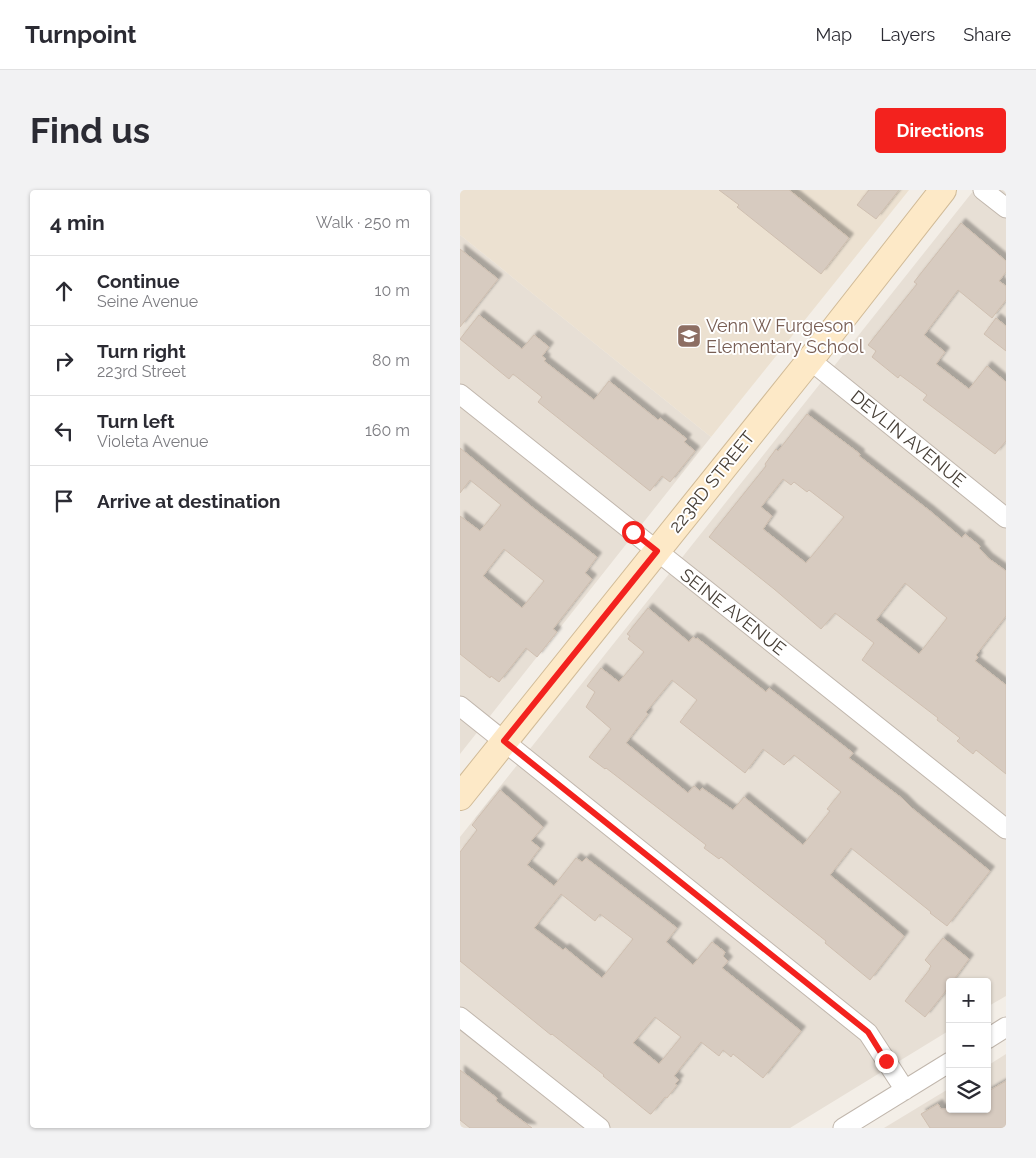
<!DOCTYPE html>
<html lang="en">
<head>
<meta charset="utf-8">
<style>
	:root { --surface:#fff; --page:#f2f2f3; --text:#2b2b33; --muted:#7c7c81; --line:#e1e1e2; --accent:#f3221e }
	body { margin:0; font-family:Raleway,sans-serif; background:var(--page); color:var(--text) }
	.controls { position:absolute; right:15px; bottom:15px; display:grid; overflow:hidden; border-radius:5px; box-shadow:0 1px 4px #0004 }
	.controls button { width:45px; height:45px; display:grid; place-items:center; padding:0; border:0; border-bottom:1px solid var(--line); background:var(--surface); color:var(--text); font:25px sans-serif }
	.stop { position:absolute; width:15px; height:15px; margin:-11px; border:4px solid #f3221e; border-radius:50%; background:#fff }
	.stop.end { background:#f3221e; border-color:#fff; box-shadow:0 1px 5px #0008 }
	.list { margin:0; padding:0; list-style:none }
	h2 { display:flex; justify-content:space-between; align-items:center; height:65px; margin:0; padding:0 20px; font-size:21px }
	h2 small { font-size:16px; font-weight:400; color:var(--muted) }
	.list li { display:grid; grid-template-columns:32px 1fr auto; gap:15px; align-items:center; box-sizing:border-box; height:70px; padding:0 20px; border-top:1px solid var(--line) }
	.list b { display:block; font-size:19px; white-space:nowrap }
	.list p { margin:0; font-size:16px; white-space:nowrap; color:var(--muted) }
	.list em { font-size:16px; font-style:normal; color:var(--muted) }
	.icon { flex:none; width:28px; height:28px; fill:none; stroke:currentColor; stroke-width:2; stroke-linecap:round; stroke-linejoin:round }
	.map { position:relative; flex:none; width:546px; height:938px; overflow:hidden; border-radius:5px }
	header { display:flex; align-items:center; gap:30px; box-sizing:border-box; height:70px; padding:0 25px; background:var(--surface); border-bottom:1px solid var(--line) }
	header strong { font-size:24px }
	nav { display:flex; gap:28px; margin-inline-start:auto; font-size:18px }
	.intro { display:flex; align-items:center; justify-content:space-between; box-sizing:border-box; height:120px; padding:0 30px }
	h1 { margin:0; font-size:35px }
	.button { padding:12px 22px; border-radius:5px; background:var(--accent); color:#fff; font-size:18px; font-weight:700 }
	main { display:flex; gap:30px; padding:0 30px }
	aside { flex:1; background:var(--surface); border-radius:5px; box-shadow:0 1px 4px #0004 }
	.map>svg:first-child { display:block }
	.residential { fill:#e7dfd5 }
	.education { fill:#ece1d1 }
	.building { fill:#d7cbc0; stroke:#cfbfb0; fill-rule:evenodd; filter:url(#shadow) }
	.lines { fill:none; stroke-linecap:round; stroke-linejoin:round }
	.street-casing { stroke:#c1b7ad; stroke-width:21 }
	.secondary-casing { stroke:#d1bb98; stroke-width:28 }
	.street { stroke:#fff; stroke-width:19 }
	.secondary { stroke:#fde9c7; stroke-width:26 }
	.route { stroke:#f3221e; stroke-width:6 }
	.labels { text-anchor:middle; stroke-width:4; stroke-linejoin:round; paint-order:stroke }
	.education-label { font-size:18px; fill:#785e54; stroke:#fff; text-anchor:start }
	.street-label { font-size:18px; fill:#463e36; stroke:#fff }
</style>
</head>
<body>
<header>
<strong>Turnpoint</strong>
<nav><a>Map</a><a>Layers</a><a>Share</a></nav>
</header>
<div class="intro"><h1>Find us</h1><a class="button">Directions</a></div>
<main>
<aside>
<h2>4 min<small>Walk · 250 m</small></h2>
<ul class="list">
<li><svg class="icon" aria-label="ahead" viewBox="0 0 24 24"><path d="M12 20V5M6 11l6-6 6 6"/></svg><div><b>Continue</b><p>Seine Avenue</p></div><em>10 m</em></li>
<li><svg class="icon" aria-label="right" viewBox="0 0 24 24"><path d="M7 20v-9h11M14 6l5 5-5 5"/></svg><div><b>Turn right</b><p>223rd Street</p></div><em>80 m</em></li>
<li><svg class="icon" aria-label="left" viewBox="0 0 24 24"><path d="M17 20v-9H6M10 6l-5 5 5 5"/></svg><div><b>Turn left</b><p>Violeta Avenue</p></div><em>160 m</em></li>
<li><svg class="icon" aria-label="arrive" viewBox="0 0 24 24"><path d="M6 21V4h12l-3 4 3 4H6"/></svg><div><b>Arrive at destination</b></div></li>
</ul>
</aside>
<div class="map">
<svg width="546" height="938" viewBox="0 0 546 938">
	<defs>
		<filter id="shadow"><feDropShadow dx="4.5" dy="-4.5" stdDeviation="1" flood-color="#0004"/></filter>
	</defs>
	<rect width="100%" height="100%" fill="#f3eee7"/>
	<path class="residential" d="M 514,0 L 546,0 L 546,806 L 527,817 L 527,792 L 490,792 L 490,840 L 330,938 L 0,938 L 0,647 Z
		M 0,45 L 251,247 L 0,564 Z
		M 546,864 L 546,938 L 424,938 L 490,898 L 490,919 L 527,919 L 527,876 Z"/>
	<path class="education" d="M 0,0 L 449,0 L 251,247 L 0,45 Z"/>
	<path class="building" d="M 259,0 L 329,0 L 389,48 L 361,84 L 277,17 L 279,15 Z
		M 409,0 L 439,0 L 416,29 L 397,15 Z
		M 501,33 L 546,71 L 546,82 L 539,91 L 546,96 L 546,110 L 532,128 L 498,100 L 464,145 L 485,162 L 476,174 L 509,199 L 527,176 L 546,192 L 546,251 L 535,264 L 463,210 L 467,205 L 440,185 L 438,188 L 412,167 L 416,161 L 408,155 L 457,94 L 454,92 Z
		M 0,59 L 38,89 L 0,137 Z
		M 19,125 L 62,159 L 74,145 L 89,157 L 82,166 L 86,169 L 84,171 L 134,210 L 149,191 L 198,230 L 200,228 L 227,249 L 224,252 L 235,261 L 210,292 L 202,286 L 190,301 L 78,212 L 82,207 L 53,184 L 49,189 L 0,149 Z
		M 536,128 L 546,136 L 546,161 L 524,144 Z
		M 347,224 L 400,264 L 399,266 L 470,321 L 502,348 L 505,344 L 520,356 L 519,358 L 528,368 L 546,381 L 546,426 L 516,465 L 518,467 L 515,471 L 546,495 L 546,584 L 516,560 L 513,564 L 497,551 L 500,548 L 477,530 L 478,528 L 402,470 L 414,453 L 375,423 L 361,439 L 314,399 L 249,347 L 306,276 L 305,274 L 316,259 L 318,261 ZM 323,289 L 331,295 L 334,292 L 347,302 L 349,300 L 384,327 L 346,373 L 303,339 L 312,326 L 301,317 ZM 445,393 L 487,428 L 459,464 L 416,430 Z
		M 0,258 L 72,317 L 137,367 L 125,383 L 132,389 L 93,439 L 97,442 L 77,467 L 66,458 L 39,492 L 31,486 L 30,488 L 0,464 L 0,326 L 20,341 L 41,315 L 10,290 L 0,303 ZM 44,359 L 84,391 L 62,418 L 23,386 Z
		M 188,418 L 229,452 L 233,447 L 236,449 L 237,448 L 306,502 L 309,498 L 393,563 L 389,568 L 443,609 L 453,619 L 530,681 L 487,736 L 470,723 L 471,722 L 391,658 L 370,685 L 444,746 L 410,790 L 365,753 L 366,751 L 288,689 L 261,667 L 259,669 L 244,658 L 246,655 L 146,578 L 145,579 L 129,567 L 151,539 L 126,517 L 135,502 L 127,496 L 141,478 L 159,492 L 184,462 L 168,449 L 170,446 L 167,444 ZM 212,490 L 237,510 L 220,532 L 285,583 L 303,559 L 324,575 L 334,565 L 381,602 L 367,619 L 370,621 L 343,655 L 284,607 L 273,620 L 242,598 L 240,601 L 234,596 L 228,603 L 166,553 L 188,524 L 186,522 Z
		M 40,600 L 83,637 L 71,651 L 80,658 L 67,675 L 94,696 L 116,668 L 122,672 L 126,668 L 217,738 L 206,752 L 233,775 L 252,752 L 265,762 L 263,766 L 268,771 L 262,778 L 341,841 L 303,888 L 273,864 L 271,867 L 263,860 L 259,866 L 241,852 L 214,886 L 219,890 L 215,894 L 217,895 L 207,908 L 205,907 L 191,924 L 190,924 L 143,886 L 144,885 L 92,844 L 91,845 L 0,771 L 0,662 L 17,640 L 12,635 ZM 101,704 L 135,731 L 140,724 L 173,749 L 142,788 L 105,758 L 103,760 L 74,738 ZM 195,827 L 221,847 L 199,874 L 173,853 Z
		M 483,748 L 509,769 L 492,792 L 490,792 L 485,802 L 465,827 L 445,811 L 470,779 L 469,779 L 471,776 L 465,770 Z
		M 0,880 L 37,908 L 36,911 L 72,938 L 10,938 L 0,930 Z
		M 546,891 L 546,938 L 470,938 L 461,924 L 478,914 L 481,919 L 527,919 L 527,902 Z"/>
	<g class="lines">
		<defs>
			<path id="street" d="M 523,0 L 546,18
				M 350,170 L 546,328
				M 0,204 L 546,639
				M 0,516 L 408,843 L 445,900
				M 0,827 L 140,938
				M 527,849 L 546,837
				M 383,938 L 490,872"/>
			<path id="secondary" d="M 0,607 L 350,170 L 483,0"/>
		</defs>
		<use href="#street" class="street-casing"/>
		<use href="#secondary" class="secondary-casing"/>
		<use href="#street" class="street"/>
		<use href="#secondary" class="secondary"/>
	</g>
	<g class="lines">
		<path class="route" d="M 173,342 L 197,361 L 44,551 L 408,842 L 426,871"/>
	</g>
	<defs>
		<symbol id="school-square" viewBox="-11 -11 22 22"><rect x="-9" y="-9" width="18" height="18" rx="4" fill="#8d6e63" stroke="#fff"/><path d="M0-5L7-2L0 1L-7-2ZM-4 1L0 2.5L4 1V4Q0 6-4 4Z" fill="#fff"/></symbol>
	</defs>
	<g fill-rule="evenodd">
		<use href="#school-square" x="215" y="132" width="28" height="28"/>
	</g>
	<g class="labels">
		<g class="education-label">
			<text x="246" y="142">Venn W Furgeson<tspan x="246" dy="21">Elementary School</tspan></text>
		</g>
		<g class="street-label">
			<text transform="translate(448 249) rotate(39)" y="6">DEVLIN AVENUE</text>
			<text transform="translate(252 292) rotate(-51)" y="6">223RD STREET</text>
			<text transform="translate(273 422) rotate(38)" y="6">SEINE AVENUE</text>
		</g>
	</g>
</svg>
<div class="controls">
<button>+</button>
<button>−</button>
<button><svg class="icon" aria-label="layers" viewBox="0 0 24 24"><path d="M12 4l9 5-9 5-9-5zM3 14l9 5 9-5"/></svg></button>
</div>
<div class="stop" style="left:173px;top:342px"></div>
<div class="stop end" style="left:426px;top:871px"></div>
</div>
</main>
</body>
</html>
